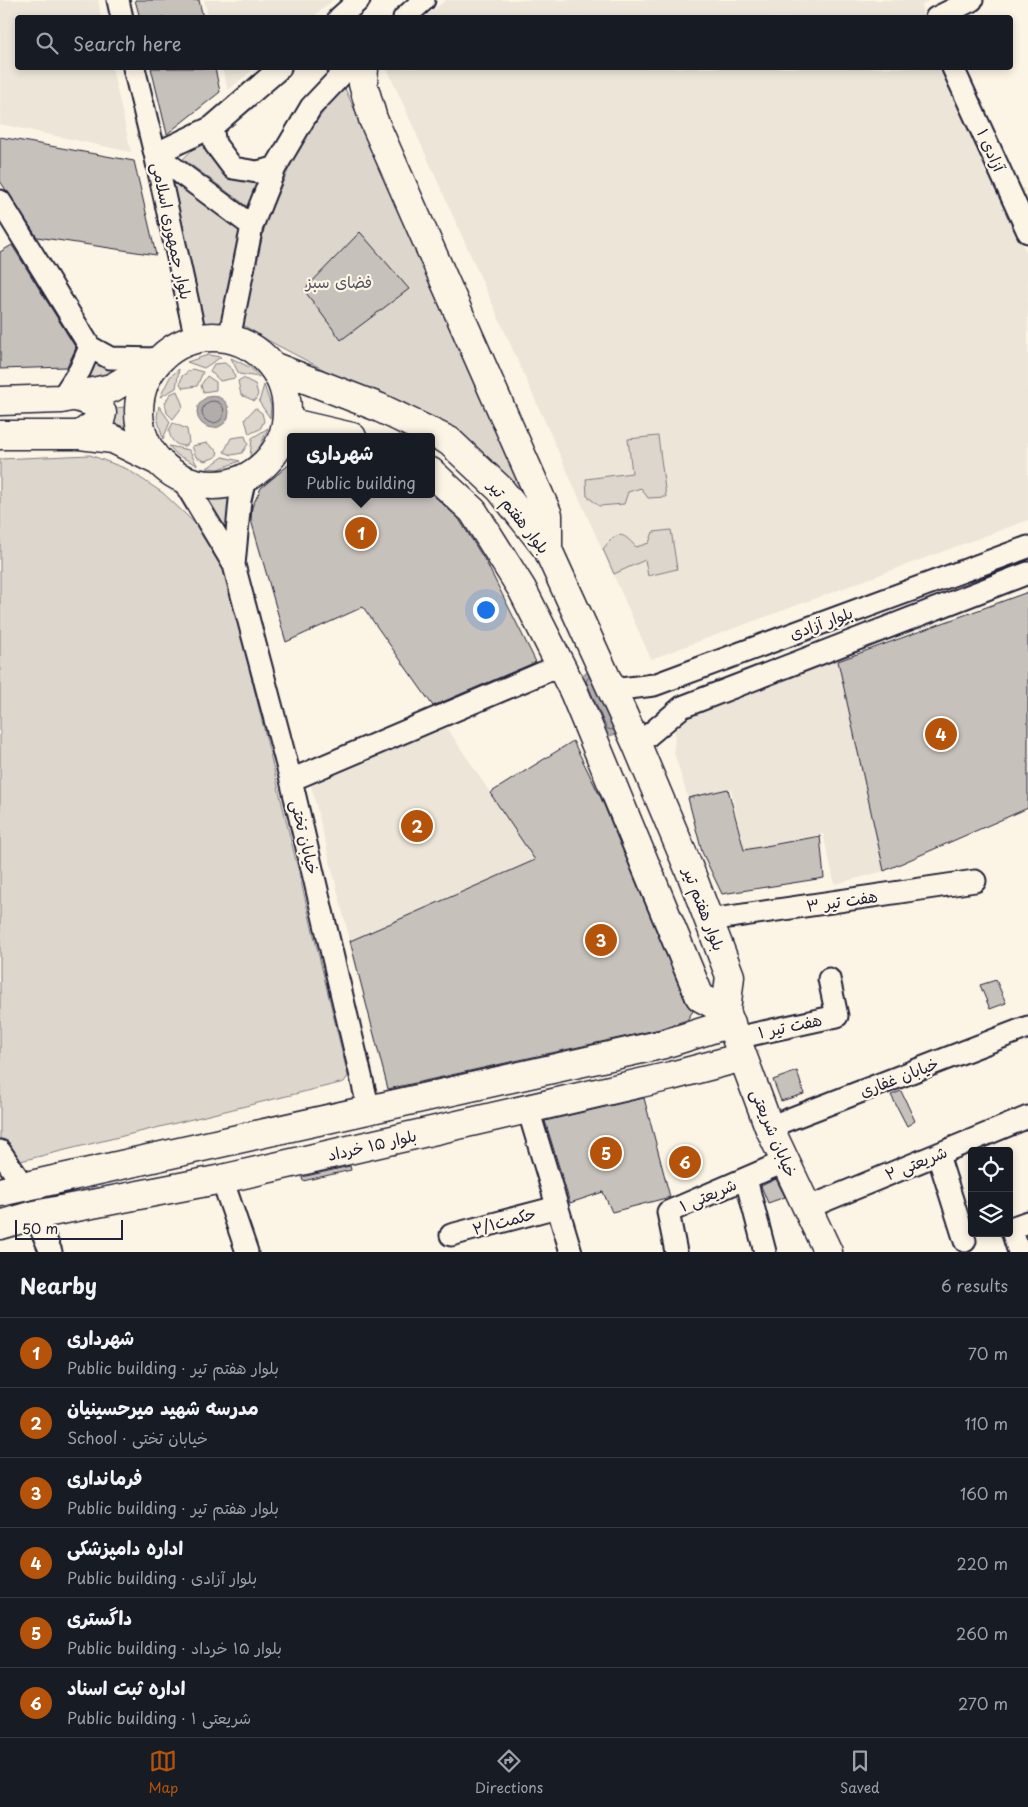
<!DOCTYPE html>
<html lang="en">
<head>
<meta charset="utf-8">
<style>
	:root { --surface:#171b24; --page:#20242c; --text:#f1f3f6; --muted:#9ea1a6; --line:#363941; --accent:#b45309 }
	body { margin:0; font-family:"Playpen Sans","Playpen Sans Arabic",sans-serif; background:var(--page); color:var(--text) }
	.controls { position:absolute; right:15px; bottom:15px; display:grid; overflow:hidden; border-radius:5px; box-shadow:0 2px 8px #0003 }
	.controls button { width:45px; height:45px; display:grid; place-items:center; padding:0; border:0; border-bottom:1px solid var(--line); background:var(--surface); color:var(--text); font:25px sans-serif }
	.scale { position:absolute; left:15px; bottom:12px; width:108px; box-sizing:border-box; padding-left:5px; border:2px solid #22223b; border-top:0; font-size:14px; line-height:18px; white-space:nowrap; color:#22223b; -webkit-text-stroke:4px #fcf5e5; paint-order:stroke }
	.you { position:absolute; left:485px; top:609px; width:18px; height:18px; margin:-12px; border:4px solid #fff; border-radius:50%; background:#1a73e8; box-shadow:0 0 0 8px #1a73e833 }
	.badge { display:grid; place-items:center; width:32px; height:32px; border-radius:50%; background:var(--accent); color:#fff; font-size:16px; font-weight:700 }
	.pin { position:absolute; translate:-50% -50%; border:2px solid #fff; box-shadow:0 1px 5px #0006 }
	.popup { position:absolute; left:287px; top:433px; width:148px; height:65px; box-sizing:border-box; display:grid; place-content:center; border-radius:5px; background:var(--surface); filter:drop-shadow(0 1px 4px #0005); font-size:16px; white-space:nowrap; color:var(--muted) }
	.popup b { font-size:19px; color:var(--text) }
	.popup::after { content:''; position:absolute; left:50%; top:100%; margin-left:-10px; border:10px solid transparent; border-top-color:var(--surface) }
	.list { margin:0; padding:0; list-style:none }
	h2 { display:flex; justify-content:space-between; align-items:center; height:65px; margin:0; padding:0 20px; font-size:21px }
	h2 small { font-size:16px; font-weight:400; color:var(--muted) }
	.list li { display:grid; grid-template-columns:32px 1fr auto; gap:15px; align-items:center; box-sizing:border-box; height:70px; padding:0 20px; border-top:1px solid var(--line) }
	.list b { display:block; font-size:19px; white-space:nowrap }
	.list p { margin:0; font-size:16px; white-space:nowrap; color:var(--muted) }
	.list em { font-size:16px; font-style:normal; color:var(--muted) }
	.icon { flex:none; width:28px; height:28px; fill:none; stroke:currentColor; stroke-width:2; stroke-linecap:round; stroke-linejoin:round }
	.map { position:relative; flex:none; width:1028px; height:1252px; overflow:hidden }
	.search { position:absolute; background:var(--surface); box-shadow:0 2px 8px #0003; left:15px; right:15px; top:15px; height:55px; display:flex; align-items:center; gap:12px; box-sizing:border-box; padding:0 18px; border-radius:5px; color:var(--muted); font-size:19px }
	.sheet { height:485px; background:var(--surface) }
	nav { display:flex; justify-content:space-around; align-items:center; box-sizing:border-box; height:70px; border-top:1px solid var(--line); background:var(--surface); font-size:14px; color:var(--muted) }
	nav a { display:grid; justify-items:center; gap:2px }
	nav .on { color:var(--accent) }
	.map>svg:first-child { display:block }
	.built { fill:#ece5d8 }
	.green { fill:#dcd6cc; stroke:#7f7c84 }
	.water { fill:#b2adab; stroke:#78757e }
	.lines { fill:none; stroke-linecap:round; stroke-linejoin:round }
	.shore { stroke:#5c5a68; stroke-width:1 }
	.building { fill:#c6c1bb; stroke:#22223b }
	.minor-casing { stroke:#22223b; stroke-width:25 }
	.major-casing { stroke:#22223b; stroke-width:31 }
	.minor { stroke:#fcf5e5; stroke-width:21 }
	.major { stroke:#fcf5e5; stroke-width:28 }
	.labels { text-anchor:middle; stroke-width:4.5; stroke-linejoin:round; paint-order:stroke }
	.street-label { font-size:16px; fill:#22223b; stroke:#fcf5e5 }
	.park-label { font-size:16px; fill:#504f5f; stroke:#fcf5e5 }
</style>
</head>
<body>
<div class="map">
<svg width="1028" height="1252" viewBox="0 0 1028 1252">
	<rect width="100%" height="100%" fill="#fcf5e5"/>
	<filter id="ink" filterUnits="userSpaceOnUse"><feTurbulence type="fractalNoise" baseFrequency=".02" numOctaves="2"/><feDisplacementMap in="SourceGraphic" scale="10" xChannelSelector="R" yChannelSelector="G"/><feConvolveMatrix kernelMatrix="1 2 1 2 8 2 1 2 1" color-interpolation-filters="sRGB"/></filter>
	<g filter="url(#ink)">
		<path class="built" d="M 0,0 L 98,0 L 101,17 L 18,18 L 18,68 L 112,68 L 131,152 L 0,124 Z
			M 204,0 L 333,0 L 313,17 L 209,18 Z
			M 446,0 L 931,0 L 922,4 L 923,18 L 425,17 Z
			M 222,68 L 255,68 L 228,90 Z
			M 387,68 L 943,68 L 1028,256 L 1028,520 L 651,659 Z
			M 831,659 L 838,661 L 884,871 L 835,884 L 823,834 L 744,850 L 731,789 L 688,798 L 674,753 L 675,730 L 691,712 Z
			M 447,728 L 535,860 L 350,941 L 310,781 Z"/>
		<path class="green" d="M 343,84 L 537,514 L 448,429 L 405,403 L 334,375 L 271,342 L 243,325 L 266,220 L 299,146 Z
			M 205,137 L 231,174 L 246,181 L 264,176 L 248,207 L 183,159 Z
			M 171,174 L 248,225 L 221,332 L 203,330 Z
			M 208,355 L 221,357 L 204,368 L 187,362 Z
			M 231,358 L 251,368 L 259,377 L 239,374 Z
			M 93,360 L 139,363 L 75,392 Z
			M 225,363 L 233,370 L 235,378 L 220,381 L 210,371 L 214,364 Z
			M 179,369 L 176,388 L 160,397 L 170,377 Z
			M 192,369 L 203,372 L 197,386 L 183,388 L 180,384 L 182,376 Z
			M 207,376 L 216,382 L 216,390 L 203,392 L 201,385 Z
			M 243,378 L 255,384 L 258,394 L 255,401 L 241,395 L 238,381 Z
			M 264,385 L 271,406 L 270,418 L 259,402 Z
			M 177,391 L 183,406 L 173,419 L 167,413 L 165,403 L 170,394 Z
			M 159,406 L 170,422 L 163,439 L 157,417 Z
			M 125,407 L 125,427 L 108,423 L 105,409 Z
			M 255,408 L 262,413 L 264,421 L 260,429 L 249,434 L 245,419 Z
			M 173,423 L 187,429 L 189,443 L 185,446 C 175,446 170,440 169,430 Z
			M 268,428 L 259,449 L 250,457 L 252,438 Z
			M 245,436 L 248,444 L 242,453 L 232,455 L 224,452 L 231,438 Z
			M 658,436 L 666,497 L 648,498 L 641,488 L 628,492 L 624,504 L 599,506 L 587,496 L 586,479 L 632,473 L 628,439 Z
			M 207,443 L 218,452 L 216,457 L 205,461 L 196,457 L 192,446 Z
			M 169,446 L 189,450 L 197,465 L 177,455 Z
			M 90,455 L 127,469 L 163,493 L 201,529 L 225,568 L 348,1076 L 344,1082 L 0,1166 L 0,459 Z
			M 223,457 L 240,461 L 219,469 L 207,468 Z
			M 186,482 C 206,489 222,488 243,482 L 232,558 Z
			M 671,530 L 677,569 L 648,576 L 645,560 L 614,574 L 603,549 C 617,532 621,530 636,547 L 649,543 L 653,532 Z"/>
		<path class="water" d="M197 412a16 16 0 1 1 32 0a16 16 0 1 1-32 0Z
			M 594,670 L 623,732 L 606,737 L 578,676 Z"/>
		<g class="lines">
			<path class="shore" d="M202 412a11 11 0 1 1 22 0a11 11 0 1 1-22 0Z
				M 589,677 L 586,681 L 607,729 L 613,730"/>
		</g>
		<path class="building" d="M 135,0 L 199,0 L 203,18 L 140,18 Z
			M 151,68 L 215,68 L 220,92 L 167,134 Z
			M 0,137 L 134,161 L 156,255 L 37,237 L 0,181 Z
			M 360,232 L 409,289 L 341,340 L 304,290 Z
			M 12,245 L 76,348 L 67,367 L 0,369 L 0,252 Z
			M 291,463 L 291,494 L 431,493 L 459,519 L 486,562 L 536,662 L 433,706 L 363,607 L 286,642 L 251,520 L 252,507 L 261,488 Z
			M 1028,592 L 1028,808 L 884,871 L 838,661 Z
			M 573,741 L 601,798 L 686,1003 L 693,1011 L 687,1020 L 660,1029 L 388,1089 L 350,941 L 535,860 L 490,793 Z
			M 728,789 L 744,850 L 820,836 L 824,878 L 722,894 L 702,852 L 688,798 Z
			M 996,980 L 1006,1003 L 990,1009 L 980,985 Z
			M 797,1071 L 804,1094 L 781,1101 L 773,1080 Z
			M 901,1091 L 915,1121 L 907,1126 L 891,1095 Z
			M 644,1098 L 670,1197 L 612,1212 L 603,1192 L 570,1203 L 545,1121 Z
			M 350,1166 L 351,1170 L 303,1181 L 302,1177 Z
			M 776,1179 L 785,1197 L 768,1203 L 761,1186 Z"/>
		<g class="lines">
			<defs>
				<path id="minor" d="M 118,0 L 122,18
					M 339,18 L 359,0
					M 404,18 L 424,0
					M 936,18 L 972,0
					M 134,68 L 155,154 L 252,226
					M 953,68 L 1028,232
					M 212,127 L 215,144 L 233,168 L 257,172 L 275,168
					M 0,201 L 90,347
					M 196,339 L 155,154 L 212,127 L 280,68
					M 229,339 L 252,226 L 275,168 L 311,107 L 348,68
					M 61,399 L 80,370 L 90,347 L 110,358 L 160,359
					M 181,477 L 234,565 L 291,780 L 369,1110
					M 234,565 L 240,500 L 245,478
					M 612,690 L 654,685 L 1028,547
					M 637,745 L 682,707 L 1028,573
					M 291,780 L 561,665
					M 709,920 L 975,881
					M 736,1038 L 837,1016 L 829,979
					M 528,1109 L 571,1252
					M 769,1127 L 1028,1027
					M 0,1151 L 24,1187
					M 938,1155 L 965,1241
					M 222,1179 L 247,1252
					M 746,1179 L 765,1252
					M 807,1208 L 1028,1117
					M 35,1215 L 51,1252
					M 451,1235 L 557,1207
					M 676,1252 L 668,1212 L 786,1161
					M 1019,1252 L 1011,1228 L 1028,1222"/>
				<path id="major" d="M 364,68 L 363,84 L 373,119 L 548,515 L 548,550
					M139 411a74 74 0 1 1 148 0a74 74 0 1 1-148 0Z
					M 272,366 L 378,407 L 449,441 L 500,489 L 548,550 L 637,745 L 692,876 L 730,976 L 726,1011 L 743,1057 L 769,1127 L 828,1252
					M 72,396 C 83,399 97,401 102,413 L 100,421 L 80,435
					M 0,401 L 61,399 L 112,388 L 159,360
					M 287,422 L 352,437
					M 0,435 L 80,435 L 113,439 L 160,462
					M 431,472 L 473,511 L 522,589 L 574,692 L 700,997 L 726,1011
					M 0,1192 L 664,1044 L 731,1023
					M 0,1225 L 35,1215 L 222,1179 L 671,1076 L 743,1057"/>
			</defs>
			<use href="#minor" class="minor-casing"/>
			<use href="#major" class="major-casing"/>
			<use href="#minor" class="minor"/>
			<use href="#major" class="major"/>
		</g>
	</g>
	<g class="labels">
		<g class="street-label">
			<text transform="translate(991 150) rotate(66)" y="6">آزادی ۱</text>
			<text transform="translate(172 231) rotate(78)" y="6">بلوار جمهوری اسلامی</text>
			<text transform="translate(519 517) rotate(52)" y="6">بلوار هفتم تیر</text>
			<text transform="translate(821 623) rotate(-20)" y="6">بلوار آزادی</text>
			<text transform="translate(305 837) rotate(77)" y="6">خیابان تختی</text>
			<text transform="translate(842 901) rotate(-8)" y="6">هفت تیر ۳</text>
			<text transform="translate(704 909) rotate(69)" y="6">بلوار هفتم تیر</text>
			<text transform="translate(790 1026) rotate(-12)" y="6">هفت تیر ۱</text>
			<text transform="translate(899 1077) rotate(-21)" y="6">خیابان غفاری</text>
			<text transform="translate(774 1133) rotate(67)" y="6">خیابان شریعتی</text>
			<text transform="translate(372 1145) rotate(-13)" y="6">بلوار ۱۵ خرداد</text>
			<text transform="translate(916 1163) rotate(-22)" y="6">شریعتی ۲</text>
			<text transform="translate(708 1195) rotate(-23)" y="6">شریعتی ۱</text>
			<text transform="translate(504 1221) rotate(-15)" y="6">حکمت۲/۱</text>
		</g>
		<g class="park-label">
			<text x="339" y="288">فضای سبز</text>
		</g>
	</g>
</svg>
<div class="controls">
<button><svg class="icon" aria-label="locate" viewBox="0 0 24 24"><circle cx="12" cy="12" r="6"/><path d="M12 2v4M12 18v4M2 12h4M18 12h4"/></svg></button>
<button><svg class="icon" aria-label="layers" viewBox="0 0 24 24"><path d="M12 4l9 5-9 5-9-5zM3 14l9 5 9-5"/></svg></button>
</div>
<div class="scale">50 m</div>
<div class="you"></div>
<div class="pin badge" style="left:361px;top:533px">1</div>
<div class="popup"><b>شهرداری</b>Public building</div>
<div class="pin badge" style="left:417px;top:826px">2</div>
<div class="pin badge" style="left:601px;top:940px">3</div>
<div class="pin badge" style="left:941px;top:734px">4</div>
<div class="pin badge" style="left:606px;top:1153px">5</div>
<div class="pin badge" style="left:685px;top:1162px">6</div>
<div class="search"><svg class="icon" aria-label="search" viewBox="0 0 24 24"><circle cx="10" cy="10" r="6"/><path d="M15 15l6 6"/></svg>Search here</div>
</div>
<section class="sheet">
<h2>Nearby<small>6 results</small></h2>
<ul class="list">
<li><span class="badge">1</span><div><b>شهرداری</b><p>Public building · بلوار هفتم تیر</p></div><em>70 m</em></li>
<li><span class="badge">2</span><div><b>مدرسه شهید میرحسینیان</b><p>School · خیابان تختی</p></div><em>110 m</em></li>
<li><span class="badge">3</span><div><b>فرمانداری</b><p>Public building · بلوار هفتم تیر</p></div><em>160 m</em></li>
<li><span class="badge">4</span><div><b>اداره دامپزشکی</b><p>Public building · بلوار آزادی</p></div><em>220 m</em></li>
<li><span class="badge">5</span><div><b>داگستری</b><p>Public building · بلوار ۱۵ خرداد</p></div><em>260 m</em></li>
<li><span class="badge">6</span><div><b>اداره ثبت اسناد</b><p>Public building · شریعتی ۱</p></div><em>270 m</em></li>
</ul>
</section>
<nav>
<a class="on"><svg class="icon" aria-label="map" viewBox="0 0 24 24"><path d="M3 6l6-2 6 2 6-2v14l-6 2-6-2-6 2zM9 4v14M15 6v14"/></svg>Map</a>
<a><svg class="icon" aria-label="directions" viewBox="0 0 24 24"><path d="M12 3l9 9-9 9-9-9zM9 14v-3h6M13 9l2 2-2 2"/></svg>Directions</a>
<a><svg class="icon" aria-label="saved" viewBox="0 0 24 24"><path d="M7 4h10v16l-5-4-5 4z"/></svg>Saved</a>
</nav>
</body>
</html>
